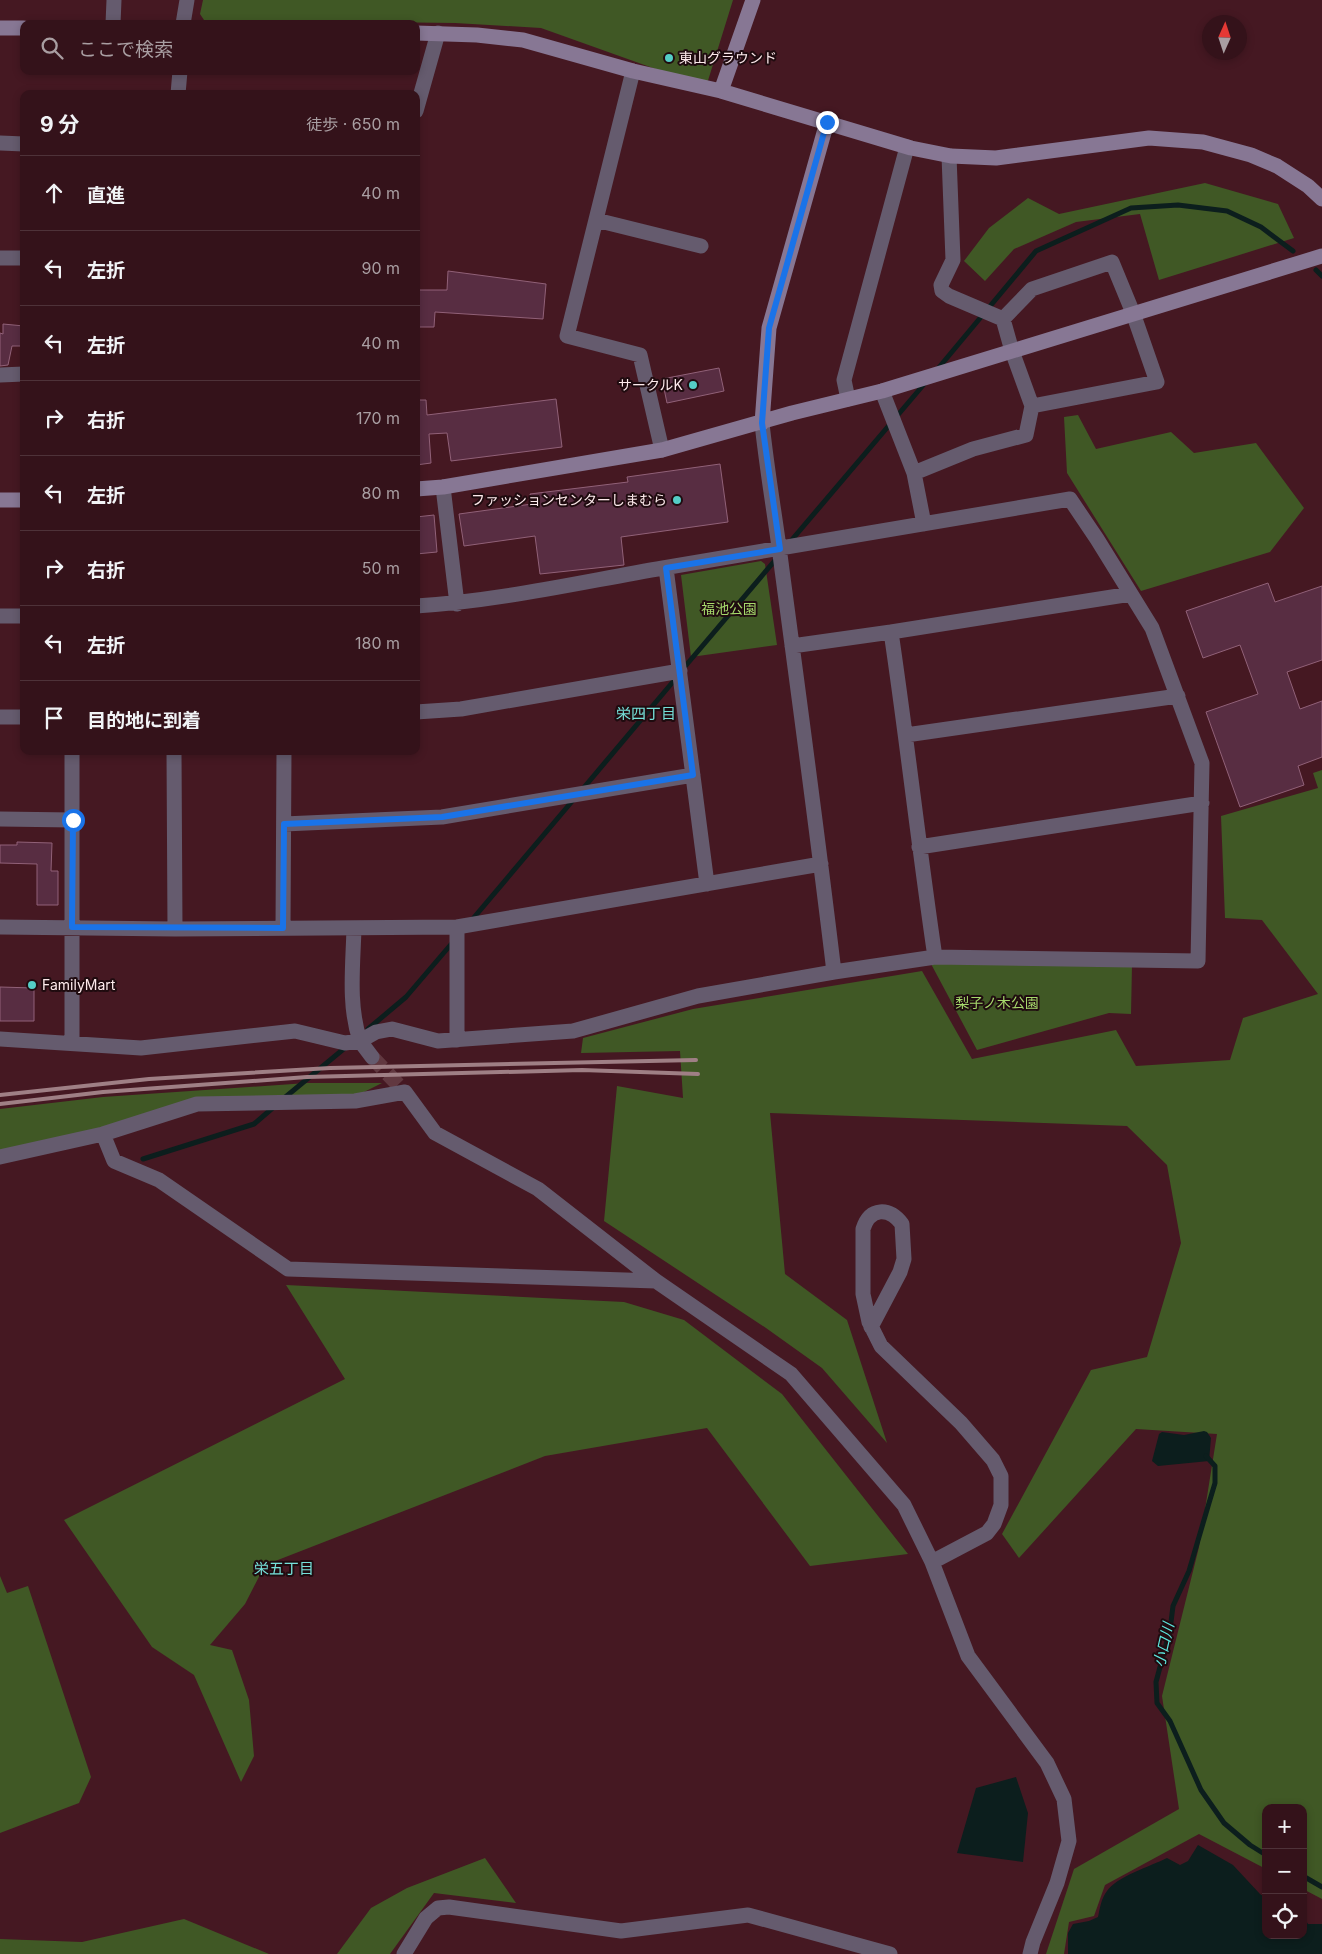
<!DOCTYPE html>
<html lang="ja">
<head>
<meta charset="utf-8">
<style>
	:root { --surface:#34121a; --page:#3c1b23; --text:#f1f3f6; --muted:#a99ea2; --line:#4e3239 }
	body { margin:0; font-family:Inter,"Noto Sans JP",sans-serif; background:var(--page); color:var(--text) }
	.controls { position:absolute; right:15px; bottom:15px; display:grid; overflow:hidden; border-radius:10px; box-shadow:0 2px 8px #0003 }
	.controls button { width:45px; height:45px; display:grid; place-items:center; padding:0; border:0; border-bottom:1px solid var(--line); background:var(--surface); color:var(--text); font:25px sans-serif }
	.compass { position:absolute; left:1202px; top:15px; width:45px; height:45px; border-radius:50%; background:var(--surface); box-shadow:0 2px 8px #0003; rotate:3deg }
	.stop { position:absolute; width:15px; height:15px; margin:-11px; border:4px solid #1a73e8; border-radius:50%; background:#fff }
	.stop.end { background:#1a73e8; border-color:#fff; box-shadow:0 1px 5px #0008 }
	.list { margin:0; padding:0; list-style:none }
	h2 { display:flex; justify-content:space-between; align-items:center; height:65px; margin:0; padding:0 20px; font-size:21px }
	h2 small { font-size:16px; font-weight:400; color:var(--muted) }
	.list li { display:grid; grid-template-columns:32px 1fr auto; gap:15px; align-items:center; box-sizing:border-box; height:75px; padding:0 20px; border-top:1px solid var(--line) }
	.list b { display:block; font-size:19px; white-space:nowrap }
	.list em { font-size:16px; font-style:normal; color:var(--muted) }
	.icon { flex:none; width:28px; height:28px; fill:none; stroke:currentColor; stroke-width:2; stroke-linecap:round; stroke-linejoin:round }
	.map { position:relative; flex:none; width:1322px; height:1954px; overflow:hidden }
	.search { position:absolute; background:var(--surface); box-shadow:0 2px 8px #0003; left:20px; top:20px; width:400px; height:55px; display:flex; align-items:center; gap:12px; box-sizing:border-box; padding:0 18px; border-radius:10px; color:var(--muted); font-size:19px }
	.panel { position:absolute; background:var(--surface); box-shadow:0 2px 8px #0003; left:20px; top:90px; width:400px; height:665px; border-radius:10px }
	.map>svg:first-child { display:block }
	.green { fill:#405825 }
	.water { fill:#0c1e1d }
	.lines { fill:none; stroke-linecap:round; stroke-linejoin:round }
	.stream { stroke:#0c1e1d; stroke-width:5 }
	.building { fill:#582d42; stroke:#916178 }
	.street-tunnel { stroke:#613840; stroke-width:15; stroke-dasharray:15 8; stroke-linecap:butt }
	.street { stroke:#655b6e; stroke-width:15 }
	.secondary { stroke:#877794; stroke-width:15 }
	.rail { stroke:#9f7f85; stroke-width:4 }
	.route { stroke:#1a73e8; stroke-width:6 }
	.poi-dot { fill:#54cdc6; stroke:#1f0b0f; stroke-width:2 }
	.labels { text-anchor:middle; stroke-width:4; stroke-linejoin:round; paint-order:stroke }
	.poi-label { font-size:14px; fill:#fdeaec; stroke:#1f0b0f; text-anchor:start }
	.park-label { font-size:14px; fill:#a6d96c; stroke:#1f0b0f }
	.neighbourhood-label { font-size:15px; fill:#76e1da; stroke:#1f0b0f }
	.water-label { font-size:15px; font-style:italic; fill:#5de7df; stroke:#1f0b0f }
</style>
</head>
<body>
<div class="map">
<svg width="1322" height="1954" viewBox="0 0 1322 1954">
	<rect width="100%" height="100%" fill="#451822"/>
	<path class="green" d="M 203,0 L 733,0 L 706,87 L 541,28 L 455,23 L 204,20 L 200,14 Z
		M 1205,183 L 1278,204 L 1294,238 L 1159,280 L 1140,214 L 1076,222 L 1014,249 L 985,281 L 964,261 L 989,228 L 1028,198 L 1059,214 Z
		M 1078,415 L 1096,449 L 1171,432 L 1194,453 L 1256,443 L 1304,508 L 1270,552 L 1141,591 L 1067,473 L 1064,417 Z
		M 761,561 L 765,564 L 777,645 L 691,657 L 681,575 Z
		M 1322,770 L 1322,1899 L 1303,1889 L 1303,1808 L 1266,1808 L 1266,1869 L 1199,1834 L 1105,1885 L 1094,1916 L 1069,1922 L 1064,1954 L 1046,1954 L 1074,1869 L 1179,1809 L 1162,1696 L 1199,1547 L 1217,1434 L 1136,1429 L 1019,1558 L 1002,1534 L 1091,1370 L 1147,1357 L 1181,1243 L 1167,1165 L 1127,1126 L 770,1113 L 785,1274 L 847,1320 L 887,1443 L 822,1368 L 766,1328 L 604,1221 L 617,1086 L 683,1098 L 680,1051 L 581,1053 L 583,1038 L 693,1009 L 922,971 L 972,1059 L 1116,1030 L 1136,1066 L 1230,1060 L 1243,1018 L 1318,994 L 1262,920 L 1225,918 L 1221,816 L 1318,788 L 1313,773 Z
		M 930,962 L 1132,965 L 1131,1014 L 1109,1013 L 977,1050 Z
		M 307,1083 L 382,1083 L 354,1097 L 197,1099 L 104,1128 L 0,1152 L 0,1109 L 103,1097 Z
		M 286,1285 L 624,1302 L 684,1320 L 782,1394 L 908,1554 L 810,1566 L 707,1428 L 545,1456 L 265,1565 L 245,1604 L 210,1645 L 232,1650 L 249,1700 L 254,1756 L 241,1782 L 194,1675 L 152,1647 L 64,1520 L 345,1379 Z
		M 0,1576 L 7,1593 L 28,1586 L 91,1777 L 79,1803 L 0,1833 Z
		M 485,1858 L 516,1903 L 434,1893 L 390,1954 L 337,1954 L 371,1908 L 407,1888 Z
		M 184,1919 L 269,1954 L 0,1954 L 0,1939 L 82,1942 Z"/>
	<path class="water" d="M 1204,1431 L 1207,1432 L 1211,1438 L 1209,1461 L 1158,1466 L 1152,1461 L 1159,1434 L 1162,1432 L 1184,1435 Z
		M 1016,1777 L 1028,1813 L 1023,1862 L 957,1853 L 976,1788 Z
		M 1198,1845 L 1233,1865 L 1260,1894 L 1266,1898 L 1266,1935 L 1303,1935 L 1303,1916 L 1308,1924 L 1322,1924 L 1322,1954 L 1068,1954 L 1068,1933 L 1073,1924 L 1089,1921 L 1098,1917 C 1100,1908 1101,1899 1107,1891 C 1116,1877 1151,1866 1167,1858 L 1180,1865 L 1188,1861 Z"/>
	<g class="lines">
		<path class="stream" d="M 1316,270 L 1322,276
			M 936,371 L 1036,251 L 1131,208 L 1178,205 L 1227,211 L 1261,227 L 1293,251
			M 790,542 L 925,383
			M 682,670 L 777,558
			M 581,791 L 677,677
			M 471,921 L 574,799
			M 368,1029 L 406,997 L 453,942
			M 283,1099 L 346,1047
			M 143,1159 L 254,1124 L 275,1106
			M 1206,1456 L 1215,1466 L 1215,1483 L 1209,1503 L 1189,1571 L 1173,1606 L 1170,1630 L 1156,1682 L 1157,1703 L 1170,1721 L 1201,1790 L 1224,1823 L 1250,1845 L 1266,1855
			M 1303,1876 L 1322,1887"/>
	</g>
	<path class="building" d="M 448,271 L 546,284 L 543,319 L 435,312 L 434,327 L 416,327 L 416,290 L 447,290 Z
		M 3,324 L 24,326 L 24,346 L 12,346 L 8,365 L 0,366 L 0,333 L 3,334 Z
		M 719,368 L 724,391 L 667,403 L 662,379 Z
		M 556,399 L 562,447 L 451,461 L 447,433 L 429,434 L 431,463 L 416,465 L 416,400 L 426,400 L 427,415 Z
		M 720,464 L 728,522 L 621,537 L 624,565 L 540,574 L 535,536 L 464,546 L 459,514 L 532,504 L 530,494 L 628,482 L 627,477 Z
		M 434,515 L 437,552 L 416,554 L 416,517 Z
		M 1268,583 L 1275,602 L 1322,586 L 1322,660 L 1287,672 L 1300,709 L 1322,701 L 1322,757 L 1298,766 L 1304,785 L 1240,807 L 1206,712 L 1258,694 L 1240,645 L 1203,658 L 1186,611 Z
		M 17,842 L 52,843 L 51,871 L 58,871 L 58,905 L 37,905 L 37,864 L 0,863 L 0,845 L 17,845 Z
		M 0,987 L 34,988 L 34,1021 L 0,1021 Z"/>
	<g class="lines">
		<path class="street-tunnel" d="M 372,1057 L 405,1092"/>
		<path class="street" d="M 113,24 L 114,0
			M 183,24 L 187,0
			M 633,71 L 567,336 L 640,355 L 662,450
			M 178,94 L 180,71
			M 416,111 L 438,33
			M 0,143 L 24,144
			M 949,156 L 953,260 L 941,285 L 942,291 L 949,296 L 1003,319
			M 596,220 L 701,246
			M 0,258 L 24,258
			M 0,375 L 24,374
			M 882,391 L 914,473 L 924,524
			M 848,399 L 844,380 L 907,147
			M 914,473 L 973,449 L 1026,435 L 1032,406 L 1012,351 L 1003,319 L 1032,289 L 1112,262 L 1133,313 L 1157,382 L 1032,406
			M 443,487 L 457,604
			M 666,568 L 707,884
			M 416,606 C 499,601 581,582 663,568 C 799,545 935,523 1070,499 L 1097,539 L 1152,628 L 1202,763 L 1198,961 L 935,957 L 834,972 C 818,838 800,704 782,570 C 776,521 767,472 762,423
			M 0,616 L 24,616
			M 891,632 C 907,740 919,849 935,957
			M 792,646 L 891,632 L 1131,594
			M 416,712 L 461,709 L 680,671
			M 0,717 L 24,717
			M 906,735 L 1178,696
			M 174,751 L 175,929
			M 0,819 L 73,820
			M 284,824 L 442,817 L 693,775
			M 919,847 L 1202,803
			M 0,927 L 175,929 L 457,927 L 821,864
			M 457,927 L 457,1040
			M 283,928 L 284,751
			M 354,928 C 353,966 348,1005 360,1041 L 376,1032 L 392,1029 L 438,1041 L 573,1031 L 698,996 L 834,972
			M 0,1039 L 141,1048 L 295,1031 L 345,1043 L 360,1041 L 372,1057
			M 72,1043 L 72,751
			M 103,1134 L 114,1161 L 159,1180 L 288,1269 L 656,1281
			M 0,1157 L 103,1134 L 197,1104 L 355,1101 L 405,1092 L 435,1133 L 538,1189 L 656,1281 L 791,1374 L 904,1505 L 932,1562 L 968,1656 L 1047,1763 L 1064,1799 L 1069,1841 L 1057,1883 L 1033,1942 L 1030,1954
			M 871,1327 L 900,1272 L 904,1259 L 902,1224 C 889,1207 870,1207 863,1229 L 863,1294 L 869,1322 L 881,1346 L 961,1423 L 993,1460 L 1001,1476 L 1001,1505 L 994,1524 L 987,1533 L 932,1562
			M 404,1954 L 426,1918 L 438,1908 L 449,1907 L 621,1931 L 748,1915 L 890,1954"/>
		<path class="secondary" d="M 0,28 L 24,28
			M 416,33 L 477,35 L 523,40 L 633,71 L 721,91 L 911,148 L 951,156 L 996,158 L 1149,138 L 1203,142 L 1251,155 L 1277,166 L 1308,186 L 1322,199
			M 721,91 L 753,0
			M 762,423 L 769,328 L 827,122
			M 416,489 L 443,487 L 662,450 L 792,413 L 882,391 L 1322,256
			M 0,500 L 24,500"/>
		<path class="rail" d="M 0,1095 L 149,1079 L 330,1068 L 696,1060
			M 0,1104 L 103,1092 L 307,1077 L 582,1070 L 698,1074"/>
	</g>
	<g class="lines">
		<path class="route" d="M 73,820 L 72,927 L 283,928 L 284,824 L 442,817 L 693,775 L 666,568 L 780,549 L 762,423 L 769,328 L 827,122"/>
	</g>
	<g class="poi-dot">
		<circle cx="669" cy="58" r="5"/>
		<circle cx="693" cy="385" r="5"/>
		<circle cx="677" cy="500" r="5"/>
		<circle cx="32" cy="985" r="5"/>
	</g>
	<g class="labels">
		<g class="poi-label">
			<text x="679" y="63">東山グラウンド</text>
			<text x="683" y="390" text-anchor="end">サークルK</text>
			<text x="667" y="505" text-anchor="end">ファッションセンターしまむら</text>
			<text x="42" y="990">FamilyMart</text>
		</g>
		<g class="park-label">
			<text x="729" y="614">福池公園</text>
			<text x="997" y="1008">梨子ノ木公園</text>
		</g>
		<g class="neighbourhood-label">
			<text x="646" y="719">栄四丁目</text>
			<text x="284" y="1574">栄五丁目</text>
		</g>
		<g class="water-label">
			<text transform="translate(1164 1645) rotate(-77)" y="5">小口川</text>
		</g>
	</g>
</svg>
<div class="controls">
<button>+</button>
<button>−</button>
<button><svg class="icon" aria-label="locate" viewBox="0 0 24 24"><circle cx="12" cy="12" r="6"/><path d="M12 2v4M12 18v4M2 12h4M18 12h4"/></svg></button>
</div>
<svg class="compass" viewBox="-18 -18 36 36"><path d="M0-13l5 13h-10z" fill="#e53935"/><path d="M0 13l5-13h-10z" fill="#a99ea2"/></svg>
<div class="stop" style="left:73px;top:820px"></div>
<div class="stop end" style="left:827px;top:122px"></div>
<div class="search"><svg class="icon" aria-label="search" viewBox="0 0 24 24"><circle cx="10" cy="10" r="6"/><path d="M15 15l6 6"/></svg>ここで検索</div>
<section class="panel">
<h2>9 分<small>徒歩 · 650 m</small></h2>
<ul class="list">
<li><svg class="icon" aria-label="ahead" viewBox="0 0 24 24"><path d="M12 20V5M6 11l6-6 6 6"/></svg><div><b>直進</b></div><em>40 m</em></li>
<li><svg class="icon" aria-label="left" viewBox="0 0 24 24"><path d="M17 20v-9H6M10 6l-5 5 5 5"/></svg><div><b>左折</b></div><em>90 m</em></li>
<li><svg class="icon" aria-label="left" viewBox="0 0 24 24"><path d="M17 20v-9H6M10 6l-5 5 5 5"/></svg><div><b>左折</b></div><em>40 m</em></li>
<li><svg class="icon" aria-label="right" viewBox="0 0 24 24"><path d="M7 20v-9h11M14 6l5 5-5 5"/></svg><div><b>右折</b></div><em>170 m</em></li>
<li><svg class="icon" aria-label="left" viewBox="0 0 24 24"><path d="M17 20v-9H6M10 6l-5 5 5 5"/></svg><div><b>左折</b></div><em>80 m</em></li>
<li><svg class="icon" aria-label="right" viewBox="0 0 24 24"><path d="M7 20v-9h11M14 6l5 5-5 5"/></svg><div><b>右折</b></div><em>50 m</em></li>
<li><svg class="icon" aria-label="left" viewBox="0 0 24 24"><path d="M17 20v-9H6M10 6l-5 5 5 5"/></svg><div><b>左折</b></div><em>180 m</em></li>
<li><svg class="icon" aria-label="arrive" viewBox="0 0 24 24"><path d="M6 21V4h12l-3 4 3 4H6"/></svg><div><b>目的地に到着</b></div></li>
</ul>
</section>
</div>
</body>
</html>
